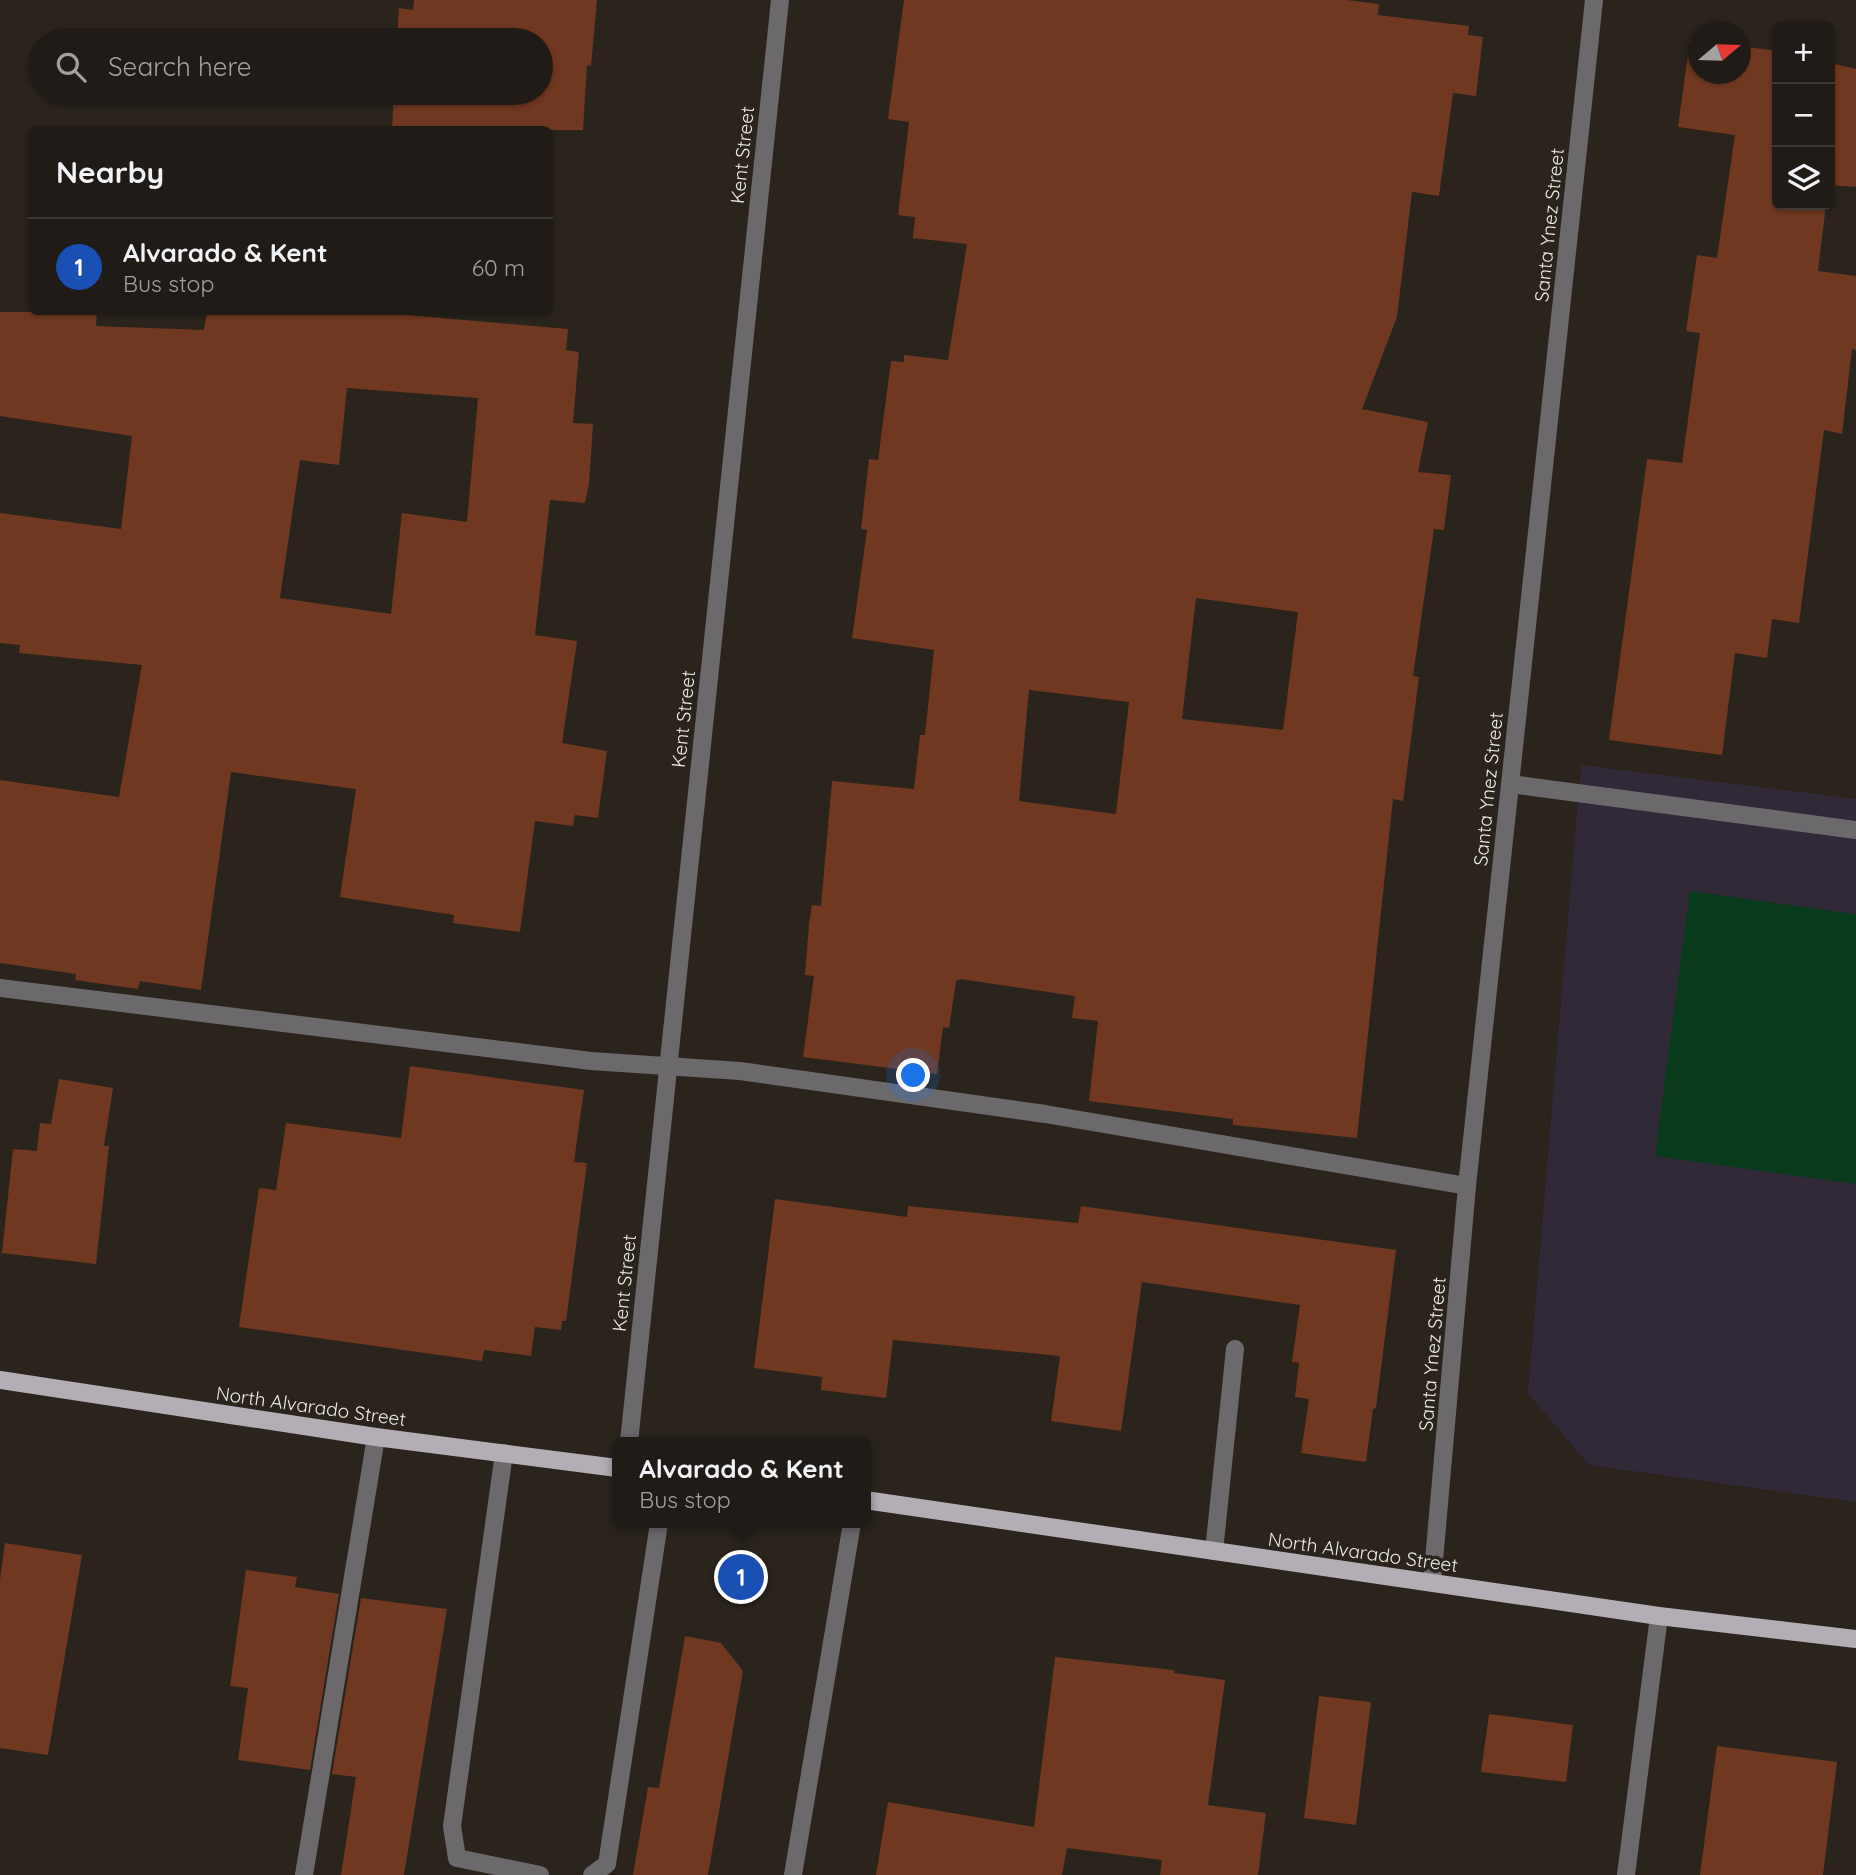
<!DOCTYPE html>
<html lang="en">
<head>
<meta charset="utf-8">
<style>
	:root { --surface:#201b16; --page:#2d2823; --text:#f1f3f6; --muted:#a2a1a1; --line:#3d3935; --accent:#ea580c }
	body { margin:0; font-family:Quicksand,sans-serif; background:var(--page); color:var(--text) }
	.controls { position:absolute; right:21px; top:21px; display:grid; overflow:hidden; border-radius:10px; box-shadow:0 2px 5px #0004 }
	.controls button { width:63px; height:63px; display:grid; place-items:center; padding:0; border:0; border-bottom:2px solid var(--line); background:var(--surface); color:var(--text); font:35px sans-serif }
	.compass { position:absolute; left:1688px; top:21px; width:63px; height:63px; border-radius:50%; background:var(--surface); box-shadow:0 2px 5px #0004; rotate:71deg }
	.you { position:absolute; left:914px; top:1076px; width:24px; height:24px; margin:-18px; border:5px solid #fff; border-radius:50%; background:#1a73e8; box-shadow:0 0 0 10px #1a73e833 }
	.badge { display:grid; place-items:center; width:46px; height:46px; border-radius:50%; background:var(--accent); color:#fff; font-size:23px; font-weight:700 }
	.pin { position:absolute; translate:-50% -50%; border:4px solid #fff; box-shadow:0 2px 7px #0006 }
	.popup { position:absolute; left:612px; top:1437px; width:259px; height:91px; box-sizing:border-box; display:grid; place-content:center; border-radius:10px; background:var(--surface); filter:drop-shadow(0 2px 5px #0005); font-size:23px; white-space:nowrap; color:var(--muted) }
	.popup b { font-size:26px; color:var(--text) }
	.popup::after { content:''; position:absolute; left:50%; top:100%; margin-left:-14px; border:14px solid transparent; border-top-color:var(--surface) }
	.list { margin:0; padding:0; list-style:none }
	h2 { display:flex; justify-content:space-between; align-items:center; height:91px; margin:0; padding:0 28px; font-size:30px }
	h2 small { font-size:23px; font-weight:400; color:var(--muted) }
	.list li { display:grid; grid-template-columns:46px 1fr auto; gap:21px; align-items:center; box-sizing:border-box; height:98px; padding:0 28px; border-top:2px solid var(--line) }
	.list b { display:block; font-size:26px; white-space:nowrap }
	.list p { margin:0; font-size:23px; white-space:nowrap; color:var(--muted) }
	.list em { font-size:23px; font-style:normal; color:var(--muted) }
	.icon { flex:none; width:38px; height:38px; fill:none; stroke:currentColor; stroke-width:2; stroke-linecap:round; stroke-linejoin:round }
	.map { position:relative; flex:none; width:1856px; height:1875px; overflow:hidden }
	.search { position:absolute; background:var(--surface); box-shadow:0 2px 5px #0004; left:28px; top:28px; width:525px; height:77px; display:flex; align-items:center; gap:18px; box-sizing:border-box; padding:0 24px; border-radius:38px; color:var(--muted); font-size:26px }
	.panel { position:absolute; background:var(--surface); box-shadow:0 2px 5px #0004; left:28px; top:126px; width:525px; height:189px; border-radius:10px }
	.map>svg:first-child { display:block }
	.education { fill:#312938 }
	.green { fill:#0a3a1c }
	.building { fill:#703820; fill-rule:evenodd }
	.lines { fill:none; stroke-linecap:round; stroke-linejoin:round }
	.service { stroke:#6c696d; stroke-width:18 }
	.minor { stroke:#6c696d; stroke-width:18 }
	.primary { stroke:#b3adb5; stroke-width:18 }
	.labels { text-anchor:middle; stroke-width:7; stroke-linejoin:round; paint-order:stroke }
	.street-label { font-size:19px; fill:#efece7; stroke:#2a241d }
</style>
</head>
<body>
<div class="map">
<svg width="1856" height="1875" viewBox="0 0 1856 1875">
	<rect width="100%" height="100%" fill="#2a241d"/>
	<path class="education" d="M 1581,765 L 1856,799 L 1856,1502 L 1589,1465 L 1528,1393 Z"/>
	<path class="green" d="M 1690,891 L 1856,914 L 1856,1184 L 1655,1156 Z"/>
	<path class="building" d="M 414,0 L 597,0 L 591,66 L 587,65 L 583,130 L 392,130 L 394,93 L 541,93 L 541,40 L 397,40 L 399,8 L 413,10 Z
		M 904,0 L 1347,0 L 1379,4 L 1378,15 L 1469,26 L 1468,35 L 1483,37 L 1476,96 L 1453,93 L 1439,196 L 1412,192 L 1397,317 L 1362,409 L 1428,422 L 1418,472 L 1451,475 L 1444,530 L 1434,529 L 1413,676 L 1419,677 L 1403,801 L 1393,799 L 1357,1138 L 1233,1125 L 1233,1119 L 1089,1101 L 1098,1021 L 1072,1018 L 1075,996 L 960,979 L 956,981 L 949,1028 L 943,1027 L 937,1074 L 803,1057 L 814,976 L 805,975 L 809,924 L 812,905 L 821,906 L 832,781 L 914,789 L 920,735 L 925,735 L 934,650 L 852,638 L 867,530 L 861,529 L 869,459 L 878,460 L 891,361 L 904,362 L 904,355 L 948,360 L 967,244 L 913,238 L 915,217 L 898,215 L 909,122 L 888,119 ZM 1196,598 L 1298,612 L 1283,730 L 1182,719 ZM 1029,690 L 1129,702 L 1116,814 L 1019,801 Z
		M 1690,40 L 1698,41 L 1698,74 L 1740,74 L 1740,46 L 1777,51 L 1777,205 L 1826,205 L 1818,271 L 1856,276 L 1856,350 L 1852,349 L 1842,434 L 1824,430 L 1799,623 L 1772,619 L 1767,658 L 1735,653 L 1722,755 L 1609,740 L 1647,459 L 1682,463 L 1700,333 L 1686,331 L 1697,255 L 1717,258 L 1735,135 L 1678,127 Z
		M 1830,63 L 1856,69 L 1856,187 L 1830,185 Z
		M 0,312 L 97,312 L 96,326 L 204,330 L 207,312 L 407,312 L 407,315 L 568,329 L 566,350 L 579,352 L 573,423 L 593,424 L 589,484 L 585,503 L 550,500 L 535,635 L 577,641 L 562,743 L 607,751 L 598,818 L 575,815 L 573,826 L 535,821 L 520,932 L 453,923 L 454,915 L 340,897 L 356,789 L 231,772 L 201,990 L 140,981 L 138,989 L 75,980 L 76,974 L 0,963 L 0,780 L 119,797 L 142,665 L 19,653 L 20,645 L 0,643 L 0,513 L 121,529 L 132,436 L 0,416 ZM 347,388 L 478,398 L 467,522 L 402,513 L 391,614 L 280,598 L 300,460 L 339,465 Z
		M 410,1066 L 584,1090 L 574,1162 L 587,1163 L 566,1321 L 562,1321 L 561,1330 L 535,1327 L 531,1356 L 484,1350 L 482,1361 L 239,1327 L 259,1188 L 276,1190 L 286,1123 L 401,1138 Z
		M 59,1079 L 113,1088 L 104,1146 L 109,1146 L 96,1264 L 2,1253 L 13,1149 L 37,1151 L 40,1123 L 51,1124 Z
		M 775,1199 L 907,1217 L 908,1206 L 1078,1223 L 1081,1206 L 1396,1250 L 1376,1408 L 1373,1409 L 1366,1462 L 1301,1453 L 1309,1399 L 1295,1397 L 1299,1363 L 1292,1362 L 1300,1305 L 1142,1282 L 1121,1431 L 1051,1421 L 1060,1356 L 893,1340 L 886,1398 L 821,1390 L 822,1377 L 754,1368 Z
		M 5,1543 L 82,1555 L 48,1755 L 0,1748 L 0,1580 Z
		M 246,1570 L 297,1577 L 295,1587 L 339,1594 L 310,1770 L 238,1760 L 248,1688 L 230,1686 Z
		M 361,1598 L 447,1609 L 404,1875 L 341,1875 L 356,1777 L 332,1774 Z
		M 685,1636 L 721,1643 L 743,1671 L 708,1875 L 633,1875 L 648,1787 L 659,1788 Z
		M 1055,1657 L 1174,1670 L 1174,1673 L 1225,1680 L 1208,1805 L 1266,1813 L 1258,1875 L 1160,1875 L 1162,1860 L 1067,1848 L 1062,1875 L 876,1875 L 888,1802 L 1034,1827 Z
		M 1319,1696 L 1371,1702 L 1356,1825 L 1304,1818 Z
		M 1489,1714 L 1573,1725 L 1566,1782 L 1481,1772 Z
		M 1717,1746 L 1837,1762 L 1823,1875 L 1700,1875 Z"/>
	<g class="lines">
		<path class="service" d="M 1510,784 L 1856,830
			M 0,988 L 591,1061 L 740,1071 L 1045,1114 L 1467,1186
			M 504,1453 L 452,1826 L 457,1858 L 540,1875
			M 1214,1551 L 1235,1349
			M 304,1875 L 376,1437
			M 592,1875 L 607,1864 L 659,1523"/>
		<path class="minor" d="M 629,1442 L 780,0
			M 1432,1583 L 1467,1186 L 1594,0
			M 793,1875 L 852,1523
			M 1626,1875 L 1659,1616"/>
		<path class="primary" d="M 0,1380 L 376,1437 L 617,1468
			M 865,1500 L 1659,1616 L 1856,1639"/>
	</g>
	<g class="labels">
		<g class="street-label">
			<text transform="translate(742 155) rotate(-84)" y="7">Kent Street</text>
			<text transform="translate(1549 225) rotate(-84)" y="7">Santa Ynez Street</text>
			<text transform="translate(683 719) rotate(-84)" y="7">Kent Street</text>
			<text transform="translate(1488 789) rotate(-84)" y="7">Santa Ynez Street</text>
			<text transform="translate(624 1283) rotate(-84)" y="7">Kent Street</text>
			<text transform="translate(1432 1354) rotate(-85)" y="7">Santa Ynez Street</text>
			<text transform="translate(311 1406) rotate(8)" y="7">North Alvarado Street</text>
			<text transform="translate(1363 1552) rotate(8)" y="7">North Alvarado Street</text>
		</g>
	</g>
</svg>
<div class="controls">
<button>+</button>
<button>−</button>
<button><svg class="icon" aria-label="layers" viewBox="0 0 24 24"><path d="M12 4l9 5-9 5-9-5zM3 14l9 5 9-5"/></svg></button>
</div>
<svg class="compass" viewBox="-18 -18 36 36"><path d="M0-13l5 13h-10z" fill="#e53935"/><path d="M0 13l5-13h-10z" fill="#a2a1a1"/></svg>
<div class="you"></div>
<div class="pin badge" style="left:741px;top:1577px;background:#1a4fb4">1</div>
<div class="popup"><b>Alvarado &amp; Kent</b>Bus stop</div>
<div class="search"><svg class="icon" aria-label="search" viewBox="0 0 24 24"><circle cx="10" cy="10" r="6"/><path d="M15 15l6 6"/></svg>Search here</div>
<section class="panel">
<h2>Nearby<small></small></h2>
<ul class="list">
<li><span class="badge" style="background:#1a4fb4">1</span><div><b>Alvarado &amp; Kent</b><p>Bus stop</p></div><em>60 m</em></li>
</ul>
</section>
</div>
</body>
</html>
